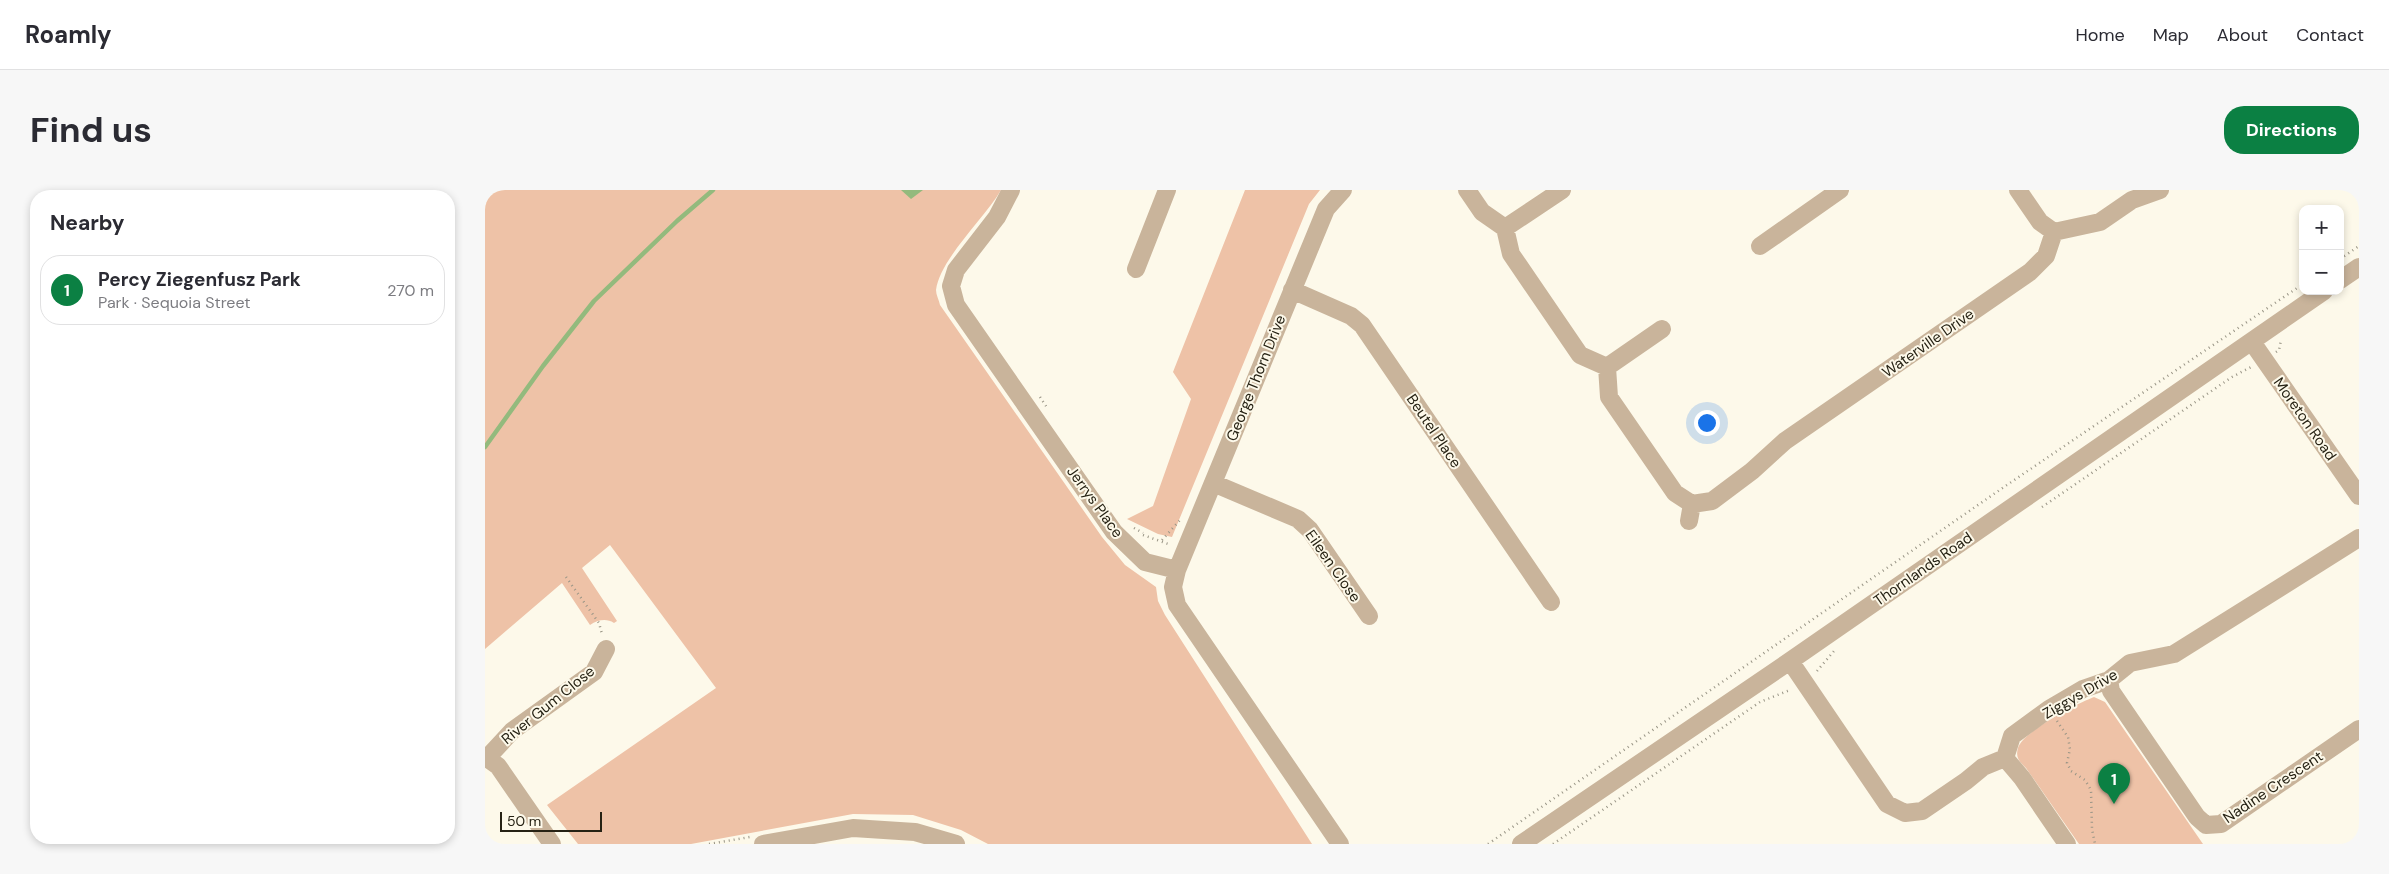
<!DOCTYPE html>
<html lang="en">
<head>
<meta charset="utf-8">
<style>
	:root { --surface:#fff; --page:#f7f7f7; --text:#2b2b33; --muted:#7c7c81; --line:#e1e1e2; --accent:#0b8043 }
	body { margin:0; font-family:"DM Sans",sans-serif; background:var(--page); color:var(--text) }
	.controls { position:absolute; right:15px; top:15px; display:grid; overflow:hidden; border-radius:10px; box-shadow:0 2px 8px #0003 }
	.controls button { width:45px; height:45px; display:grid; place-items:center; padding:0; border:0; border-bottom:1px solid var(--line); background:var(--surface); color:var(--text); font:25px sans-serif }
	.scale { position:absolute; left:15px; bottom:12px; width:102px; box-sizing:border-box; padding-left:5px; border:2px solid #262214; border-top:0; font-size:14px; line-height:18px; white-space:nowrap; color:#262214; -webkit-text-stroke:4px #fdf9ea; paint-order:stroke }
	.you { position:absolute; left:1221px; top:232px; width:18px; height:18px; margin:-12px; border:4px solid #fff; border-radius:50%; background:#1a73e8; box-shadow:0 0 0 8px #1a73e833 }
	.badge { display:grid; place-items:center; width:32px; height:32px; border-radius:50%; background:var(--accent); color:#fff; font-size:16px; font-weight:700 }
	.pin { position:absolute; translate:-50% -41px; filter:drop-shadow(0 1px 2px #0008) }
	.pin::after { content:''; position:absolute; top:26px; width:18px; height:15px; background:inherit; clip-path:polygon(0 0,100% 0,50% 100%) }
	.list { margin:0; padding:0; list-style:none }
	h2 { display:flex; justify-content:space-between; align-items:center; height:65px; margin:0; padding:0 20px; font-size:21px }
	h2 small { font-size:16px; font-weight:400; color:var(--muted) }
	.list li { display:grid; grid-template-columns:32px 1fr auto; gap:15px; align-items:center; box-sizing:border-box; height:70px; margin:0 10px 10px; padding:0 10px; border:1px solid var(--line); border-radius:20px }
	.list b { display:block; font-size:19px; white-space:nowrap }
	.list p { margin:0; font-size:16px; white-space:nowrap; color:var(--muted) }
	.list em { font-size:16px; font-style:normal; color:var(--muted) }
	.map { position:relative; flex:none; width:1874px; height:654px; overflow:hidden; border-radius:20px }
	header { display:flex; align-items:center; gap:30px; box-sizing:border-box; height:70px; padding:0 25px; background:var(--surface); border-bottom:1px solid var(--line) }
	header strong { font-size:24px }
	nav { display:flex; gap:28px; margin-inline-start:auto; font-size:18px }
	.intro { display:flex; align-items:center; justify-content:space-between; box-sizing:border-box; height:120px; padding:0 30px }
	h1 { margin:0; font-size:35px }
	.button { padding:12px 22px; border-radius:20px; background:var(--accent); color:#fff; font-size:18px; font-weight:700 }
	main { display:flex; gap:30px; padding:0 30px }
	aside { flex:1; background:var(--surface); border-radius:20px; box-shadow:0 2px 8px #0003 }
	.map>svg:first-child { display:block }
	.green { fill:#eec2a7 }
	.water { fill:#93ba7d }
	.lines { fill:none; stroke-linecap:round; stroke-linejoin:round }
	.stream { stroke:#93ba7d; stroke-width:4.5 }
	.path { stroke:#999586; stroke-width:2.5; stroke-dasharray:1 4; stroke-linecap:butt }
	.minor { stroke:#c9b49b; stroke-width:18 }
	.labels { text-anchor:middle; stroke-width:4; stroke-linejoin:round; paint-order:stroke }
	.street-label { font-size:15px; fill:#262214; stroke:#fdf9ea }
</style>
</head>
<body>
<header>
<strong>Roamly</strong>
<nav><a>Home</a><a>Map</a><a>About</a><a>Contact</a></nav>
</header>
<div class="intro"><h1>Find us</h1><a class="button">Directions</a></div>
<main>
<aside>
<h2>Nearby<small></small></h2>
<ul class="list">
<li><span class="badge">1</span><div><b>Percy Ziegenfusz Park</b><p>Park · Sequoia Street</p></div><em>270 m</em></li>
</ul>
</aside>
<div class="map">
<svg width="1874" height="654" viewBox="0 0 1874 654">
	<rect width="100%" height="100%" fill="#fdf9ea"/>
	<path class="green" d="M 0,0 L 516,0 C 499,29 455,69 451,100 C 451,105 454,110 455,115 L 617,347 L 640,375 L 671,397 L 673,411 L 680,425 L 827,654 L 503,654 L 476,640 L 428,625 L 368,624 L 206,654 L 93,654 L 62,615 L 231,498 L 125,355 L 97,378 L 132,431 L 129,433 C 121,428 113,430 105,435 L 77,393 L 0,459 Z
		M 760,0 L 835,0 L 824,14 L 687,347 L 673,344 L 642,329 L 668,316 L 706,209 L 688,182 Z
		M 1609,507 L 1620,512 L 1718,654 L 1594,654 L 1541,578 C 1535,572 1530,568 1533,558 C 1537,542 1593,513 1609,507 Z"/>
	<path class="water" d="M 416,0 L 438,0 L 426,9 Z"/>
	<g class="lines">
		<path class="stream" d="M 0,257 L 58,176 L 109,111 L 192,31 L 228,0"/>
		<path class="path" d="M 1855,69 L 1874,56
			M 1791,162 L 1794,160 L 1796,150
			M 555,207 L 563,219
			M 1557,317 L 1747,187 L 1766,177
			M 649,338 L 658,343
			M 658,345 L 686,355
			M 677,350 L 696,329
			M 81,387 L 114,433 L 117,444
			M 1332,481 L 1349,461
			M 1572,531 L 1583,547 L 1585,559 L 1582,573 L 1586,581 L 1600,590 L 1606,600 L 1607,639 L 1610,654
			M 224,654 L 265,647
			M 1003,654 L 1519,297 L 1818,94
			M 1068,654 L 1275,512 L 1305,500"/>
		<path class="minor" d="M 526,0 L 512,27 L 471,80 L 466,96 L 471,115 L 629,342 L 660,372 L 692,380
			M 982,0 L 997,22 L 1020,38 L 1026,64 L 1095,165 L 1122,177 L 1124,207 L 1190,303 L 1207,314 L 1227,311 L 1267,281 L 1300,251 L 1545,82 L 1561,66 L 1569,42 L 1615,32 L 1647,10 L 1675,0
			M 1533,0 L 1555,32 L 1569,42
			M 1020,38 L 1077,0
			M 1275,56 L 1355,0
			M 651,79 L 682,0
			M 1855,90 L 1874,77
			M 807,100 L 866,126 L 877,135 L 1066,412
			M 1767,152 L 1874,306
			M 1122,177 L 1177,139
			M 728,293 L 813,329 L 825,340 L 884,426
			M 1204,331 L 1207,314
			M 1305,471 L 1402,614 L 1420,623 L 1437,621 L 1481,591 L 1498,577 L 1520,568
			M 1624,490 L 1626,501 L 1712,627 L 1721,635 L 1736,634 L 1874,539
			M 2,568 L 27,541 L 109,482 L 121,459
			M 2,568 L 13,576 L 67,654
			M 1520,568 L 1527,546 L 1564,519 L 1598,499 L 1624,490 L 1645,473 L 1689,464 L 1874,348
			M 1520,568 L 1537,588 L 1582,654
			M 278,654 L 368,638 L 430,642 L 471,654
			M 855,654 L 692,415 L 688,397 L 692,380 L 841,19 L 858,0
			M 1036,654 L 1305,471 L 1839,101"/>
	</g>
	<g class="labels">
		<g class="street-label">
			<text transform="translate(1443 153) rotate(-35)" y="5">Waterville Drive</text>
			<text transform="translate(771 188) rotate(-68)" y="5">George Thorn Drive</text>
			<text transform="translate(1820 229) rotate(55)" y="5">Moreton Road</text>
			<text transform="translate(949 241) rotate(56)" y="5">Beutel Place</text>
			<text transform="translate(610 312) rotate(54)" y="5">Jerrys Place</text>
			<text transform="translate(848 376) rotate(55)" y="5">Eileen Close</text>
			<text transform="translate(1438 379) rotate(-35)" y="5">Thornlands Road</text>
			<text transform="translate(1595 504) rotate(-30)" y="5">Ziggys Drive</text>
			<text transform="translate(63 515) rotate(-39)" y="5">River Gum Close</text>
			<text transform="translate(1788 597) rotate(-34)" y="5">Nadine Crescent</text>
		</g>
	</g>
</svg>
<div class="controls">
<button>+</button>
<button>−</button>
</div>
<div class="scale">50 m</div>
<div class="you"></div>
<div class="pin badge" style="left:1629px;top:614px">1</div>
</div>
</main>
</body>
</html>
